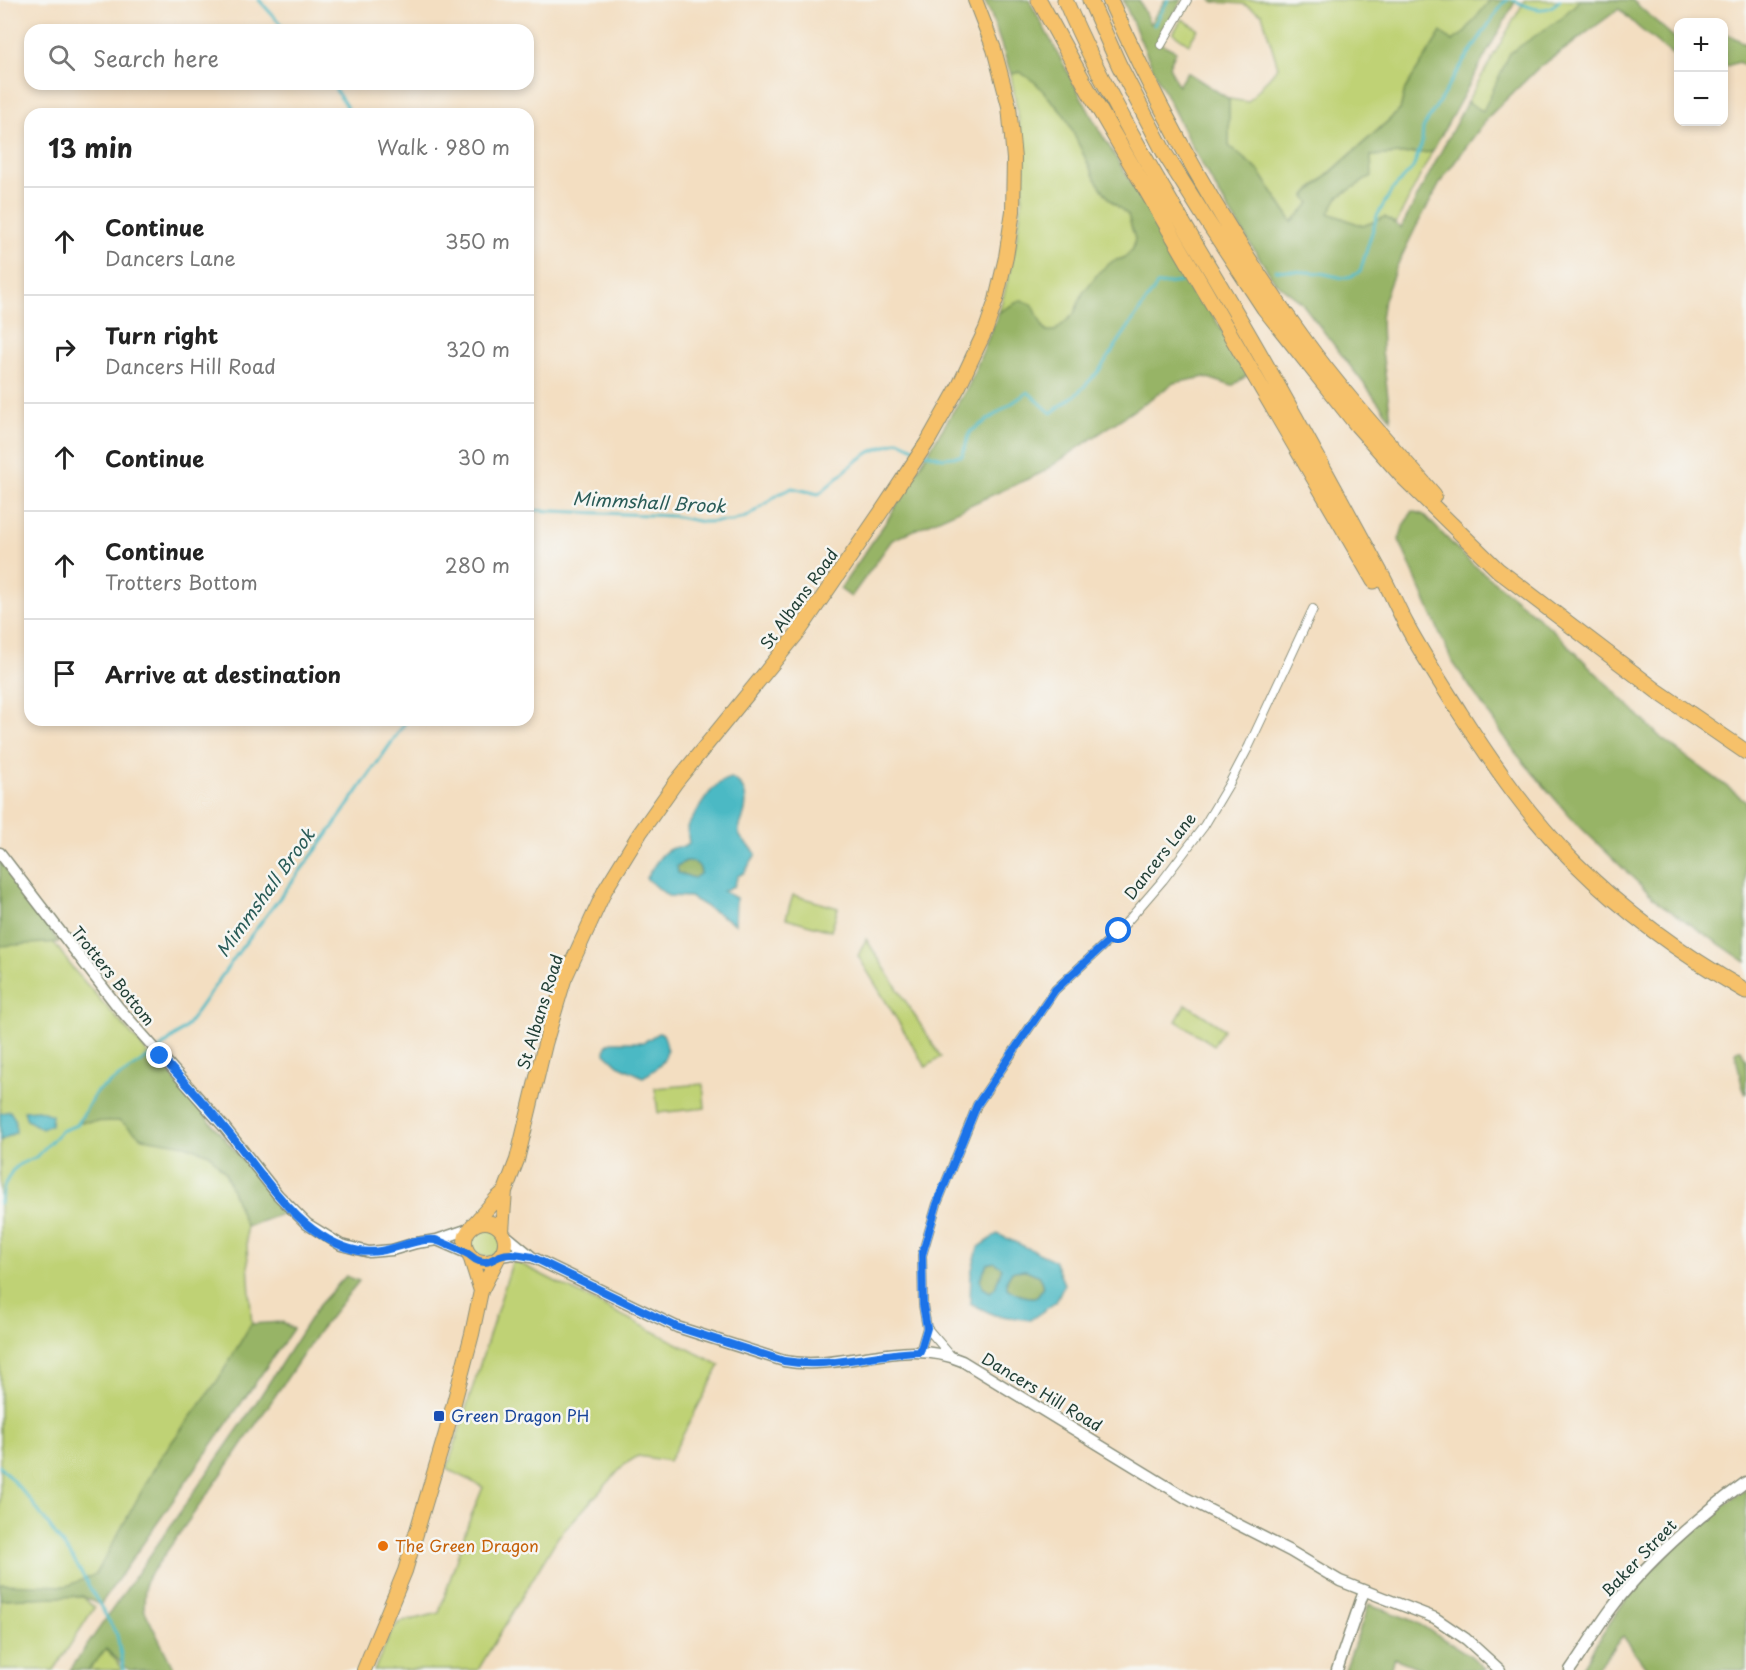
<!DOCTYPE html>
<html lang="en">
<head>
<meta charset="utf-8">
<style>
	:root { --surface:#fff; --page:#f6f6f6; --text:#222; --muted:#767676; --line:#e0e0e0 }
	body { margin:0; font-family:"Playpen Sans",sans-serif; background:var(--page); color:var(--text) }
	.controls { position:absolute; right:18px; top:18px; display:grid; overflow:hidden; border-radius:12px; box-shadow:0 3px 9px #0003 }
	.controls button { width:54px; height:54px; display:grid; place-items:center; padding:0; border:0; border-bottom:2px solid var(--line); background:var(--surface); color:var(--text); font:30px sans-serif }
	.stop { position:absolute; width:18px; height:18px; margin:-14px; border:4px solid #1a73e8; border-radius:50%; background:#fff }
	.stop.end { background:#1a73e8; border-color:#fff; box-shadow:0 2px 6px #0008 }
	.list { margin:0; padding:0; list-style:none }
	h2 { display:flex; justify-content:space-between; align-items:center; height:78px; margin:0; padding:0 24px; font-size:26px }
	h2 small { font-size:20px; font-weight:400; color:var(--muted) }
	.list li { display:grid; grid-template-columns:39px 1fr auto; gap:18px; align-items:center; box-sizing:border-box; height:108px; padding:0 24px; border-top:2px solid var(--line) }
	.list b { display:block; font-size:22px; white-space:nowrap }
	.list p { margin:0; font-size:20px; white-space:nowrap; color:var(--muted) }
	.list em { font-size:20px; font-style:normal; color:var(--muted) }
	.icon { flex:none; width:33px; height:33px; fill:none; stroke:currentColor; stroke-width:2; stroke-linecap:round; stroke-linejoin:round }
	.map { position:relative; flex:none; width:1746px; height:1670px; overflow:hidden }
	.search { position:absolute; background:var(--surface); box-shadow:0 3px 9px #0003; left:24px; top:24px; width:510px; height:66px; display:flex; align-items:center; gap:15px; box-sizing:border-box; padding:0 21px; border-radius:18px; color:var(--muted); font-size:22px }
	.panel { position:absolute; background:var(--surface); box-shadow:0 3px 9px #0003; left:24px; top:108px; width:510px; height:618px; border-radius:18px }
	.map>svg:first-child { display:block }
	.green { fill:#bfd275; stroke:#6f8854; stroke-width:1.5 }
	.forest { fill:#97b466; stroke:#5b784d; stroke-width:1.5 }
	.water { fill:#4bb9c4; stroke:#357b7c; stroke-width:1.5; fill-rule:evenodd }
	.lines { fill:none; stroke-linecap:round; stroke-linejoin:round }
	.stream { stroke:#4bb9c4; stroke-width:3 }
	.minor-casing { stroke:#898e7a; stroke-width:10 }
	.tertiary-casing { stroke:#898e7a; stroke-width:13 }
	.primary-casing { stroke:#898e7a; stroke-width:16 }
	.motorway-casing { stroke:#898e7a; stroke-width:17 }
	.minor { stroke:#fff; stroke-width:8 }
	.tertiary { stroke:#fff; stroke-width:10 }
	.primary { stroke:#f6c16b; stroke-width:14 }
	.motorway { stroke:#f6c16b; stroke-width:15 }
	.route { stroke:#1a73e8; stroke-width:8 }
	.transit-dot { fill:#1a4fb4; stroke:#f6f6f2; stroke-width:2 }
	.food-dot { fill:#e8710a; stroke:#f6f6f2; stroke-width:2 }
	.labels { text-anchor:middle; stroke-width:5; stroke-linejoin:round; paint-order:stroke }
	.street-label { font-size:16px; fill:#1f3d34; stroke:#f6f6f2 }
	.transit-label { font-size:16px; fill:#164399; stroke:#f6f6f2; text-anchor:start }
	.food-label { font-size:16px; fill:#c56008; stroke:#f6f6f2; text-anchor:start }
	.water-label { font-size:18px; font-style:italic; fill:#2a5c58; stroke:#f6f6f2 }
</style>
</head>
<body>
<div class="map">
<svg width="1746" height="1670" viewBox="0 0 1746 1670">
	<rect width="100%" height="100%" fill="#f6f6f2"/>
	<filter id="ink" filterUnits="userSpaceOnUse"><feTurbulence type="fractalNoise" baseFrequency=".0167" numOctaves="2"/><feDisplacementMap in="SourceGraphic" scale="12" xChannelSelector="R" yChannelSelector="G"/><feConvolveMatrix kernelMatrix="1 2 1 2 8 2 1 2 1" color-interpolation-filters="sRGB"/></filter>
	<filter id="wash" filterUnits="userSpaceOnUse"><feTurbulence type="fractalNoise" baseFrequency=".008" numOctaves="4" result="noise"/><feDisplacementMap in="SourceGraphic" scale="24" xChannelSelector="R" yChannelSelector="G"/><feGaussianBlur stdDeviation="1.35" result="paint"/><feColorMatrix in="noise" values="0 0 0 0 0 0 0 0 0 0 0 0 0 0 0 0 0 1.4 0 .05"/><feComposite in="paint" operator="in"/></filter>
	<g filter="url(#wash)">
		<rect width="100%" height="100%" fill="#f3dec1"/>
		<path class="green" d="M 1211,0 L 1490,0 L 1491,1 L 1464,34 L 1452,41 L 1442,33 L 1405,89 L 1400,110 L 1305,195 L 1310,203 L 1292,222 L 1259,171 L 1229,146 L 1229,99 L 1248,102 L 1278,67 L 1262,14 L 1243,4 L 1214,2 Z
			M 1525,0 L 1627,0 L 1570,46 L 1538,68 L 1489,116 L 1467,102 Z
			M 1182,19 L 1198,29 L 1189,44 L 1173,33 Z
			M 1020,72 L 1036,83 L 1065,116 L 1096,180 L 1110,200 L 1128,215 L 1135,239 L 1133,249 L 1124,258 L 1113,261 L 1083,293 L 1074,314 L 1055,331 L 1048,332 L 1022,300 L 999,312 C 1015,256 1028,197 1021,138 C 1019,116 1014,95 1011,74 Z
			M 1432,152 L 1396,224 L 1385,217 L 1363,226 L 1328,213 L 1338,197 L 1371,176 L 1371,156 Z
			M 0,869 L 74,970 L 146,1051 L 244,1195 L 252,1329 L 100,1591 L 0,1596 Z
			M 793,895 L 838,908 L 831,931 L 786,918 Z
			M 866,939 L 941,1057 L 926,1067 L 858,956 Z
			M 1186,1004 L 1224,1029 L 1214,1045 L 1176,1021 Z
			M 703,1084 L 705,1108 L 658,1113 L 655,1088 Z
			M471 1242a15 15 0 1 1 30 0a15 15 0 1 1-30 0Z
			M 517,1262 L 720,1365 L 669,1461 L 638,1456 L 625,1464 L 558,1537 L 478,1670 L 374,1670 L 390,1635 L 398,1623 L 439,1613 L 468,1524 L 483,1487 L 447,1469 L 512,1263 Z
			M 82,1596 L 94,1608 L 54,1670 L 0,1670 L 0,1599 Z
			M 106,1649 L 124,1670 L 88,1670 Z"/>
		<path class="forest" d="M 984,0 L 1029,0 L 1099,130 L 1249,374 L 1232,386 L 1205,377 L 1174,383 L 1041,473 L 892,540 L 851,597 L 840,589 L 888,519 L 969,385 L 999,312 L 1021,300 L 1033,305 L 1045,331 L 1055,331 L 1074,314 L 1083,293 L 1099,272 L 1113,261 L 1124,258 L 1133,249 L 1135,239 L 1128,215 L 1110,200 L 1096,180 L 1065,116 L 1036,83 L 1020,72 L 1011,74 L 991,14 Z
			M 1123,0 L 1139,0 L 1150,24 L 1165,0 L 1182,0 L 1158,42 L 1176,51 L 1169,66 L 1178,86 L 1187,72 L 1229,99 L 1229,146 L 1259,171 L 1292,222 L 1310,203 L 1305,196 L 1400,110 L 1405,89 L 1441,32 L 1452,41 L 1463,34 L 1490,0 L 1516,0 L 1432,152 L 1371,156 L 1372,176 L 1338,197 L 1329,213 L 1363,226 L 1385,217 L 1401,228 L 1467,102 L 1483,111 L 1510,53 L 1560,19 L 1580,0 L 1632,0 L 1678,41 L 1678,59 L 1639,28 L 1619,9 L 1538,68 L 1489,116 L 1443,178 L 1416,227 L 1396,268 L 1384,299 L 1381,319 L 1382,351 L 1391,419 L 1301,302 L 1275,282 L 1228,209 L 1193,149 L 1155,73 Z
			M 1724,32 L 1746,44 L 1746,66 L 1738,62 L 1724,67 Z
			M 1413,511 L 1424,515 L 1469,561 L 1551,628 L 1661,738 L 1746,801 L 1746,962 L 1659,903 L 1572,819 L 1515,752 L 1452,661 L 1399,540 L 1404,524 Z
			M 0,861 L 59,942 L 0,946 Z
			M 686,861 C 695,861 700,864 701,873 L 694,878 L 678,873 L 677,866 Z
			M 1737,1050 L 1741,1050 L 1746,1060 L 1746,1094 L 1742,1085 L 1735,1053 Z
			M 153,1054 L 287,1212 L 246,1227 L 225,1172 L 209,1154 L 185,1145 L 143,1138 L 120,1121 L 80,1122 L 96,1092 Z
			M 995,1262 L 1002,1268 L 995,1289 L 990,1292 L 982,1287 L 980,1279 L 987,1264 Z
			M 1026,1270 L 1040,1276 L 1043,1287 L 1037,1297 C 1025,1298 1017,1295 1007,1288 L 1007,1279 L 1012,1271 Z
			M 346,1276 L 359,1281 L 319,1331 L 233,1458 L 145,1582 L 144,1609 L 174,1670 L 129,1670 L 106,1649 L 88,1670 L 70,1670 L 252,1409 L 319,1305 Z
			M 282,1322 L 293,1329 L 100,1605 L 82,1596 L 0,1599 L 0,1584 L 67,1586 L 96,1574 L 160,1458 L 218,1380 L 251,1324 Z
			M 1746,1489 L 1746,1670 L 1648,1670 L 1623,1636 L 1595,1670 L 1580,1670 C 1592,1651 1604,1631 1617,1612 C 1652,1564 1698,1523 1746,1489 Z
			M 1369,1604 L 1414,1621 L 1471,1656 L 1486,1670 L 1424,1670 L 1394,1658 L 1390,1670 L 1345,1670 Z"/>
		<path class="water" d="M 731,778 C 746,784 748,801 744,814 C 743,820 738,827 739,833 C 740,842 752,845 756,854 L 745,872 L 738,876 L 734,886 L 723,891 L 736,898 L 735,924 L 690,897 L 668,896 L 646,878 C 657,862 663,845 684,847 L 689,844 L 687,827 C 698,812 711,781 731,778 ZM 686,861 C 695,861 700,864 701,873 L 694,878 L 678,873 L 677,866 Z
			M 658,1033 L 663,1034 C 673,1055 662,1067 643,1077 L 618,1065 L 605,1053 L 606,1046 L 611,1042 L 644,1042 Z
			M 38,1110 L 52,1115 L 51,1125 L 42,1129 L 27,1120 L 24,1111 Z
			M 10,1111 L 15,1119 L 16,1132 L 0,1141 L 0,1113 Z
			M 997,1234 L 1054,1260 L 1064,1284 L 1056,1302 L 1030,1320 L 994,1315 L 970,1303 L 971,1273 L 978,1248 ZM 994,1262 L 1002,1268 L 995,1288 L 990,1292 L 982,1287 L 980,1279 L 987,1264 ZM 1026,1270 L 1040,1276 L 1043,1287 L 1037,1297 C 1025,1298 1017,1295 1007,1288 L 1007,1279 L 1012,1271 Z"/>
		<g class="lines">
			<path class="stream" d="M 259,0 L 286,30
				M 1513,0 C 1530,8 1545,16 1560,0
				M 1154,25 L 1168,0
				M 332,84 L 351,114
				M 1276,270 L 1321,273 L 1343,278 L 1352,276 L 1360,272 L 1377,216 L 1392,190 L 1413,168 L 1422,143 L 1423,128 L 1462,64 L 1503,3 L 1508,0
				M 925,453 L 943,458 L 962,456 L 970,432 L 1028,392 L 1051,413 L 1078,393 L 1098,372 L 1157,285 L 1181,282
				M 528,510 L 673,516 L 703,522 L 732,521 L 748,516 L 779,494 L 792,488 L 819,494 L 855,462 L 870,452 L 899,441 L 916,449
				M 0,1203 L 5,1184 L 12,1171 L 20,1164 L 36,1157 L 61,1131 L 77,1125 L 96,1092 L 153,1054 L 186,1027 L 240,950 L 326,837 L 407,720
				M 0,1466 L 31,1501 L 74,1560 L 117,1635 L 124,1670"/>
		</g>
	</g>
	<g filter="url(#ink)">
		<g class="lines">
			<defs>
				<path id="minor" d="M 1161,45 L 1187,0
					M 920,1352 L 927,1328
					M 951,1356 L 927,1328 L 923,1305 L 922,1255 L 937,1204 L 977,1105 L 1055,990 L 1119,931 L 1163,880 L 1204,826 L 1229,784 L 1249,746 L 1313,609"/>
				<path id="tertiary" d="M 0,853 L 118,1007 L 225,1128 L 278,1195 L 307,1224 L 341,1245 L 369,1252 L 392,1250 L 416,1243 L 437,1240 L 469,1229
					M 503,1233 L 532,1257 L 677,1327 L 784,1361 C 844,1372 905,1336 962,1361 L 1186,1498 L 1290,1551 L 1340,1581 L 1435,1618 L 1466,1639 L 1500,1670
					M 437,1240 L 469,1254
					M 500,1256 L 513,1254 L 531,1257
					M 1337,1670 L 1364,1591
					M 1570,1670 C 1584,1650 1597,1628 1611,1609 C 1645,1563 1700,1515 1746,1482"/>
				<path id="primary" d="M465 1242a20 20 0 1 1 40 0a20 20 0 1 1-40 0Z
					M 472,1226 L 496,1199 L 505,1191
					M 502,1231 L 505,1191 L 517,1160 L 545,1044 L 564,980 L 605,890 L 640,833 L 676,782 L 800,630 L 881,512 L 928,441 L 959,386 L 986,329 L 996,300 L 1006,257 L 1013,211 L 1014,159 L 1009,106 L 994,49 L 975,0
					M 470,1256 L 481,1291
					M 364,1670 L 405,1571 L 446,1433 L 472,1334 L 481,1291 L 498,1258"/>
				<path id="motorway" d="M 1039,0 L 1092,97 L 1374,581
					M 1065,0 C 1120,128 1198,244 1266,365 C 1305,434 1343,504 1381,574 C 1390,590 1397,607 1406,624 C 1422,654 1441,683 1460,713 C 1494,766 1530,818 1575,863 C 1626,914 1683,955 1746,991
					M 1090,0 L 1119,65 L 1165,154 L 1207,221 L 1264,308 L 1357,425 L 1403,477 L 1498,570 L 1657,691 L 1746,752
					M 1110,0 C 1163,119 1228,236 1305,341 C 1344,395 1390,444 1434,495"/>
			</defs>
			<use href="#minor" class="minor-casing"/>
			<use href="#tertiary" class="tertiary-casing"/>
			<use href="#primary" class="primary-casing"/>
			<use href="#motorway" class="motorway-casing"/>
			<use href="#minor" class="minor"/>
			<use href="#tertiary" class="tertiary"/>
			<use href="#primary" class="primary"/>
			<use href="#motorway" class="motorway"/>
		</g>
	</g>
	<g class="lines" filter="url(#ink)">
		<path class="route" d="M 160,1056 C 182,1079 204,1102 224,1127 C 261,1170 298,1239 359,1251 C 387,1256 409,1238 435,1240 C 439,1241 463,1251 468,1254 C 472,1256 474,1260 479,1261 C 489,1264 492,1259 500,1256 C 510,1252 522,1255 532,1257 L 677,1327 L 784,1361 C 830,1369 874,1353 920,1352 L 927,1328 L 923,1305 L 922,1255 L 937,1204 L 977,1105 L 1055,990 L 1119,931"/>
	</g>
	<rect class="transit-dot" x="433" y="1410" width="12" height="12" rx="3"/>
	<circle class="food-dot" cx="383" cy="1546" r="6"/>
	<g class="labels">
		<g class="street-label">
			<text transform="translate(799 599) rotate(-54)" y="6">St Albans Road</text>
			<text transform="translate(1160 856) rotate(-52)" y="6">Dancers Lane</text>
			<text transform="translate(113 976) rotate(51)" y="6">Trotters Bottom</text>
			<text transform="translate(540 1012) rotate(-73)" y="6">St Albans Road</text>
			<text transform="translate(1042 1392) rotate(31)" y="6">Dancers Hill Road</text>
			<text transform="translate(1639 1558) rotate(-46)" y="6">Baker Street</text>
		</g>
		<g class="transit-label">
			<text x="451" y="1422">Green Dragon PH</text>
		</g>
		<g class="food-label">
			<text x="395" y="1552">The Green Dragon</text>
		</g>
		<g class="water-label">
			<text transform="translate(649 503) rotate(3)" y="6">Mimmshall Brook</text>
			<text transform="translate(266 893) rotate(-54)" y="6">Mimmshall Brook</text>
		</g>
	</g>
</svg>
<div class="controls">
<button>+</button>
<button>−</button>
</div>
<div class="stop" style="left:1119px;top:931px"></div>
<div class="stop end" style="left:160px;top:1056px"></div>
<div class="search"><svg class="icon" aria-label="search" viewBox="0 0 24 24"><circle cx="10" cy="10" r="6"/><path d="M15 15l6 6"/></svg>Search here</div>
<section class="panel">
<h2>13 min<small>Walk · 980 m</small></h2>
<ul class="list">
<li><svg class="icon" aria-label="ahead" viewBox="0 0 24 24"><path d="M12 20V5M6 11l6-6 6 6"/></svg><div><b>Continue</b><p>Dancers Lane</p></div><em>350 m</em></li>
<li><svg class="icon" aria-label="right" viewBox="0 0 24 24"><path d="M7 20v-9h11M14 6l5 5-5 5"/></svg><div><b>Turn right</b><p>Dancers Hill Road</p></div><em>320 m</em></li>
<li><svg class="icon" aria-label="ahead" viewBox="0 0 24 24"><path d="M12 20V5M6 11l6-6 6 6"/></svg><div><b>Continue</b></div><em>30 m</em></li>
<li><svg class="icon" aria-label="ahead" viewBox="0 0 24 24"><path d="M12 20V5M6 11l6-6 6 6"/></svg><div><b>Continue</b><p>Trotters Bottom</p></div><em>280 m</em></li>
<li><svg class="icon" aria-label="arrive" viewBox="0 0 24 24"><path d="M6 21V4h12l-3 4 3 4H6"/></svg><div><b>Arrive at destination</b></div></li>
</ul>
</section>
</div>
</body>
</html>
